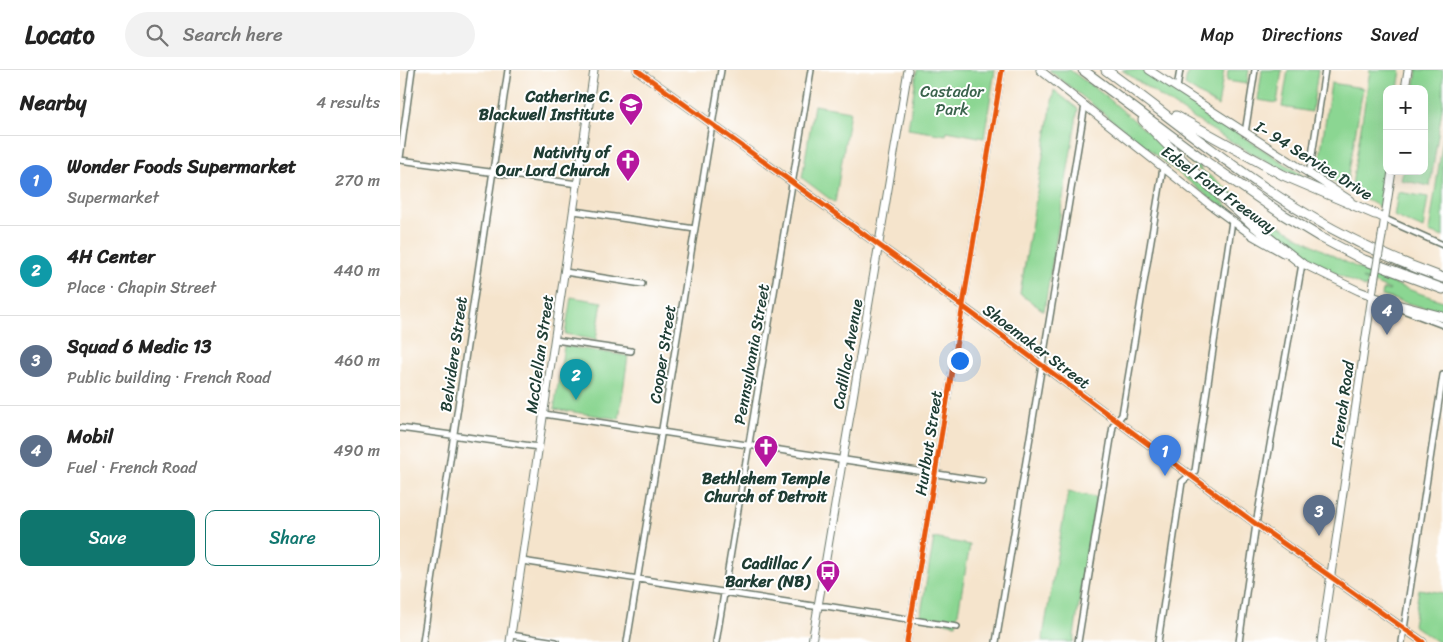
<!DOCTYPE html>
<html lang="en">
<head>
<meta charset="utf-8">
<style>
	:root { --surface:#fff; --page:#f2f2f2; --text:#222; --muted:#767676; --line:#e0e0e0; --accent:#0f766e }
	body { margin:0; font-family:Sriracha,sans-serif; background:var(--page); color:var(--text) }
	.controls { position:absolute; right:15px; top:15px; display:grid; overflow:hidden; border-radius:10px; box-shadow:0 5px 20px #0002 }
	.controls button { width:45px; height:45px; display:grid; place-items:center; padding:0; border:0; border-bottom:1px solid var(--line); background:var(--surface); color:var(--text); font:25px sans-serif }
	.you { position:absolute; left:559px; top:290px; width:18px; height:18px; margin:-12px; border:4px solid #fff; border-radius:50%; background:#1a73e8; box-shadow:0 0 0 8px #1a73e833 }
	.badge { display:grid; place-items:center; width:32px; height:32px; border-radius:50%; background:var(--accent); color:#fff; font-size:16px; font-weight:700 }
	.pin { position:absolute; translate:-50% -41px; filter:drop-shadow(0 1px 2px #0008) }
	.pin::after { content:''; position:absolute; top:26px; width:18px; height:15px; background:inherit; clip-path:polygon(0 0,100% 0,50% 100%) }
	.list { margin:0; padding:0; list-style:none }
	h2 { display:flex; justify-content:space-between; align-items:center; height:65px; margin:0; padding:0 20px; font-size:21px }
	h2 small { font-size:16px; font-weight:400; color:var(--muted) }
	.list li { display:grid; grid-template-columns:32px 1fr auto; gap:15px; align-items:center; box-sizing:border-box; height:90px; padding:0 20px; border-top:1px solid var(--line) }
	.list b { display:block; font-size:19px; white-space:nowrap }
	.list p { margin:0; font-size:16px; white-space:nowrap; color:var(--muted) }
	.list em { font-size:16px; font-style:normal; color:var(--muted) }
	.actions { display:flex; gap:10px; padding:15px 20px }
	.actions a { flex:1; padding:11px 0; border:1px solid var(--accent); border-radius:10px; text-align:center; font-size:18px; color:var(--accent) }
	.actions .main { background:var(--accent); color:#fff }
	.icon { flex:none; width:28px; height:28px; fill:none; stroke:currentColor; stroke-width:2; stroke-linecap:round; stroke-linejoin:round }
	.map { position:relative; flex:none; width:1043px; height:572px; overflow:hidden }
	header { display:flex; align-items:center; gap:30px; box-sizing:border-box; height:70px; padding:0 25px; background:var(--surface); border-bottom:1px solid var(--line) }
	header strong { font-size:24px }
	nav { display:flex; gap:28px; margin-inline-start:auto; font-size:18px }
	.search { width:350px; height:45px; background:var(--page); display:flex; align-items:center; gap:12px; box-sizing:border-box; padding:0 18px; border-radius:28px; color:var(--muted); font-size:19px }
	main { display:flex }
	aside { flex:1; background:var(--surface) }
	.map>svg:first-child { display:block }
	.green { fill:#8bd692; stroke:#558a63 }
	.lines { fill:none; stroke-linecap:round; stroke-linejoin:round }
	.street-casing { stroke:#6a7769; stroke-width:8 }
	.secondary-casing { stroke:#6a7769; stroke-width:9 }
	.highway-casing { stroke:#6a7769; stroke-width:11 }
	.street { stroke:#fff; stroke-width:5 }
	.secondary { stroke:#fff; stroke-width:7 }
	.highway { stroke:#fff; stroke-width:9 }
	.secondary-bridge-casing { stroke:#6a7769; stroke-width:9; stroke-linecap:butt }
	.secondary-bridge { stroke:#fff; stroke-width:7 }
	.cycleway-casing { stroke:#fff; stroke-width:8 }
	.cycleway { stroke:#e8590c; stroke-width:5 }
	.labels { text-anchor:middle; stroke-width:4; stroke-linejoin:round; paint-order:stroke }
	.park-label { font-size:16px; fill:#3a634c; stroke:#fff }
	.poi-label { font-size:16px; font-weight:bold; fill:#1f3d34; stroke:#fff; text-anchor:end }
	.street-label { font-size:16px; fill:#1f3d34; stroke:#fff }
</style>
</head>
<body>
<header>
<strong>Locato</strong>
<div class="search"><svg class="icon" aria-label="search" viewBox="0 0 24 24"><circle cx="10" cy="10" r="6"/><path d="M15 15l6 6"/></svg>Search here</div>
<nav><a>Map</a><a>Directions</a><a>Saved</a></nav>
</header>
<main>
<aside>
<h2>Nearby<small>4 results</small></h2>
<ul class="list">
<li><span class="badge" style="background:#3f7fe0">1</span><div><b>Wonder Foods Supermarket</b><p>Supermarket</p></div><em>270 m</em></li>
<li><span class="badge" style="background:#0f9aa8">2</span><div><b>4H Center</b><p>Place · Chapin Street</p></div><em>440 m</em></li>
<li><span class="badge" style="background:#5c6f8a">3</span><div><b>Squad 6 Medic 13</b><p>Public building · French Road</p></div><em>460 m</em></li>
<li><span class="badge" style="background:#5c6f8a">4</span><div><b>Mobil</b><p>Fuel · French Road</p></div><em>490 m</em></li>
</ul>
<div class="actions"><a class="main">Save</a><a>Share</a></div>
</aside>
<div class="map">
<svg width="1043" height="572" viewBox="0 0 1043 572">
	<rect width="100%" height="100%" fill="#fff"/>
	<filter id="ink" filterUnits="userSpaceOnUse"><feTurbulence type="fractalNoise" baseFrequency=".02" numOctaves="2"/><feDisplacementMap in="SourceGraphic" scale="10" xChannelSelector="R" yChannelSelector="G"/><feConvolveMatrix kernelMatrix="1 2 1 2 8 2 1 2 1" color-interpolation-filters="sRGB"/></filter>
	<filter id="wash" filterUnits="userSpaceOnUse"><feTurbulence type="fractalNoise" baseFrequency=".0096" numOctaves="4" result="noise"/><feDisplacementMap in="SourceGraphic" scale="20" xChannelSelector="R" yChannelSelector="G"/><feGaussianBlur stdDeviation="1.12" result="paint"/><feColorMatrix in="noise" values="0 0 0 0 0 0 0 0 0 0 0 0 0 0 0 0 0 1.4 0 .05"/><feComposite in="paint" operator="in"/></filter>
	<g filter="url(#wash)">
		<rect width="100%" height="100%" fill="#f5e4cc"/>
		<path class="green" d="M 517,0 L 595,0 L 584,68 L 547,61 L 546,65 L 508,59 Z
			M 649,0 L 670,0 L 707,27 L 773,84 L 849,156 L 811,129 Z
			M 722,0 L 741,0 L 922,118 C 849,86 787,46 722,0 Z
			M 788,0 L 824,0 L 818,36 L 785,15 Z
			M 828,0 L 849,0 L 847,14 L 827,11 Z
			M 862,0 L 882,0 L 877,33 L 858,30 Z
			M 888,0 L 918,0 L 912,42 L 882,37 Z
			M 970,0 L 1001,0 L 998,19 L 987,19 L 987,93 L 980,137 L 951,121 Z
			M 1017,0 L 1043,0 L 1043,33 L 1030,116 L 1001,110 L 1003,101 L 1024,101 L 1024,19 L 1014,19 Z
			M 931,13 L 963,18 L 946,119 L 918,101 Z
			M 654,20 L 678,39 L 644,241 L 620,224 Z
			M 414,35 L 450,41 L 435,133 L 402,108 Z
			M 1043,68 L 1043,167 L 1029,162 Z
			M 784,84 L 801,97 L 800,99 C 823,114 845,133 868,148 C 923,183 981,212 1043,231 L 1043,243 L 982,226 L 983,219 L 989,221 L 990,220 L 962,208 L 968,212 L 966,218 L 921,196 L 920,197 L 861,155 L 783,86 Z
			M 998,122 L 1028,127 L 1023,159 L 994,146 Z
			M 171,227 L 202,232 L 196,270 L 165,264 Z
			M 164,276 L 228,286 L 219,349 L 154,339 Z
			M 668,422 L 696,427 L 673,572 L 642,572 Z
			M 534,468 L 570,475 L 556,554 L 520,548 Z
			M 1019,519 L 1043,523 L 1043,572 L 1037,572 L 1013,555 Z"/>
	</g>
	<g filter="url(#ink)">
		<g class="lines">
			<defs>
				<path id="street" d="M 777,18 L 780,0
					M 845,63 L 855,0
					M 0,88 L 12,0
					M 0,90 L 178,114
					M 909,105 L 925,0
					M 174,141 L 295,159
					M 985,149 L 1043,175
					M 165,202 L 242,214
					M 1003,240 L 1043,255
					M 155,270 L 231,281
					M 144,344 L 583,411
					M 0,358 L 139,377
					M 122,491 L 413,536 L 426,536 L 557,557
					M 111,565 L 156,572
					M 23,572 L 108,0
					M 227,572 L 321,0
					M 316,572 L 411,0
					M 507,572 L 602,0
					M 596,572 L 685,35
					M 678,572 L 713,356 L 722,345 L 763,98
					M 758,572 L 782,412 L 795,401 L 832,151
					M 839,572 L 856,454 L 902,194
					M 1002,572 L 1043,305"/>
				<path id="secondary" d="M 237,0 L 523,207 L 856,454 L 1023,572
					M 640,0 L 809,134 L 853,166 L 883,183
					M 749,0 L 950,130
					M 1005,19 L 1008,0
					M 971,142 L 985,149
					M 982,166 L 992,101
					M 899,192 L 959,221 L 997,235
					M 110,572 L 194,0
					M 412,572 L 508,0
					M 921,572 L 974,212"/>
				<path id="highway" d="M 683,0 L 805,91 L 882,144 L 920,167 L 964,190 L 1043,219
					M 706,0 C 758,38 808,79 861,115 C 917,154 979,185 1043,208
					M 776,46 L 883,105 L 975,144
					M 743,50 L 795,103 L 854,156 L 902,194
					M 997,235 L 1043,247"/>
			</defs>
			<use href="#street" class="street-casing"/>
			<use href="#secondary" class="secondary-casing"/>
			<use href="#highway" class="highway-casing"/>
			<use href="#street" class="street"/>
			<use href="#secondary" class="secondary"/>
			<use href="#highway" class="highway"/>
			<defs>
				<path id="secondary-bridge" d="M 974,212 L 982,166"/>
			</defs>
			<use href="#secondary-bridge" class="secondary-bridge-casing"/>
			<use href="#secondary-bridge" class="secondary-bridge"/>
			<defs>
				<path id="cycleway" d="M 237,0 L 523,207 L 856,454 L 1023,572
					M 507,572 L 602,0"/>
			</defs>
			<use href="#cycleway" class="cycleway-casing"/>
			<use href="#cycleway" class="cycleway"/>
		</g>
	</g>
	<defs>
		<symbol id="school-pin" viewBox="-11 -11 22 30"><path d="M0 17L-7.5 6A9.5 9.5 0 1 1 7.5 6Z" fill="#b5179e" stroke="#fff"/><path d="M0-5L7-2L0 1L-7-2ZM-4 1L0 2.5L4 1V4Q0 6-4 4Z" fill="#fff"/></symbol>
		<symbol id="church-pin" viewBox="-11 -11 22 30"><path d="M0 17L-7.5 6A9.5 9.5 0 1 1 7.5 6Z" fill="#b5179e" stroke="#fff"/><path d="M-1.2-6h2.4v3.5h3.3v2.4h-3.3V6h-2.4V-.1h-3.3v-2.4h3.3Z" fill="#fff"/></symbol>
		<symbol id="bus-pin" viewBox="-11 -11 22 30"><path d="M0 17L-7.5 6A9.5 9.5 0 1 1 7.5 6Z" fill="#b5179e" stroke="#fff"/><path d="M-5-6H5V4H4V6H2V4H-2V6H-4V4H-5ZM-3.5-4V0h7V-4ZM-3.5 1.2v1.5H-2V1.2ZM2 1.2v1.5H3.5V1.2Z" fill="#fff"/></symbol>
	</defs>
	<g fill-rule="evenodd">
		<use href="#school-pin" x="217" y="21" width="28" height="38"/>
		<use href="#church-pin" x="214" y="77" width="28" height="38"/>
		<use href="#church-pin" x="352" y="363" width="28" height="38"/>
		<use href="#bus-pin" x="414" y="488" width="28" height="38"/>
	</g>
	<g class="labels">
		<g class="park-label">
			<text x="552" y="27">Castador<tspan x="552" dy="18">Park</tspan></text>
		</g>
		<g class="poi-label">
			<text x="214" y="32">Catherine C.<tspan x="214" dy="18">Blackwell Institute</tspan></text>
			<text x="210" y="88">Nativity of<tspan x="210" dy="18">Our Lord Church</tspan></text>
			<text x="366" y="414" text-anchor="middle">Bethlehem Temple<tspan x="366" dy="18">Church of Detroit</tspan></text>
			<text x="410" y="499">Cadillac /<tspan x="410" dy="18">Barker (NB)</tspan></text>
		</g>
		<g class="street-label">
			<text transform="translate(914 90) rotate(32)" y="6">I- 94 Service Drive</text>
			<text transform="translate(819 119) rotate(36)" y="6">Edsel Ford Freeway</text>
			<text transform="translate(637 276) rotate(37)" y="6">Shoemaker Street</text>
			<text transform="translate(53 284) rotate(-82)" y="6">Belvidere Street</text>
			<text transform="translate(139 284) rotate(-82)" y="6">McClellan Street</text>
			<text transform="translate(262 284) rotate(-81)" y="6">Cooper Street</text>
			<text transform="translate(351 284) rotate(-80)" y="6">Pennsylvania Street</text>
			<text transform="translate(447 284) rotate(-80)" y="6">Cadillac Avenue</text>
			<text transform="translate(942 334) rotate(-82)" y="6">French Road</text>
			<text transform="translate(528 373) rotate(-81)" y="6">Hurlbut Street</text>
		</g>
	</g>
</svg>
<div class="controls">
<button>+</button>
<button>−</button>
</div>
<div class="you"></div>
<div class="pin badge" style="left:765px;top:406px;background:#3f7fe0">1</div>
<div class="pin badge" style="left:176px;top:330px;background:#0f9aa8">2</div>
<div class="pin badge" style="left:919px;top:466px;background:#5c6f8a">3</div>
<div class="pin badge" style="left:987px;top:265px;background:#5c6f8a">4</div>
</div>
</main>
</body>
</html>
